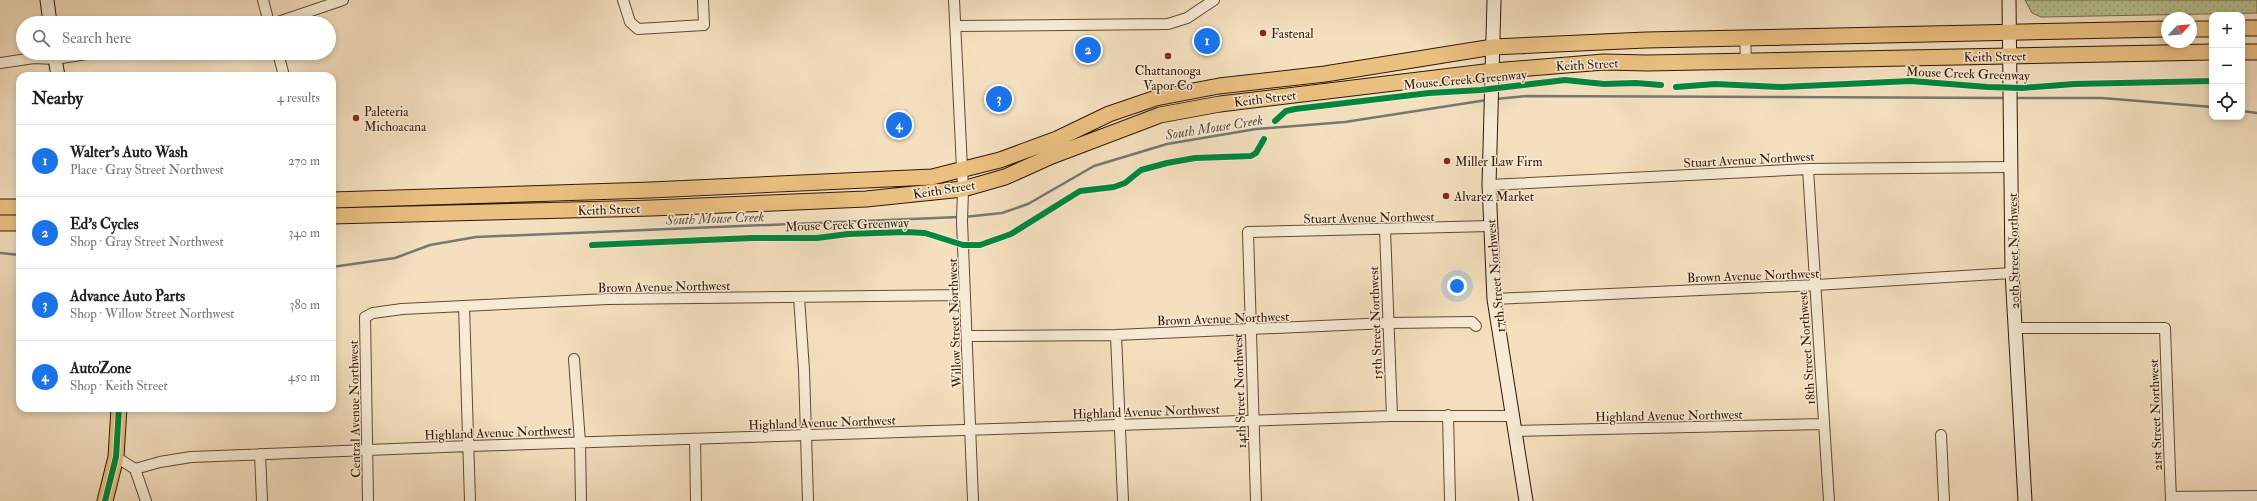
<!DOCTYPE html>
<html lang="en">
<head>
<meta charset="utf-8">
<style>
	:root { --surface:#fff; --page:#f6f6f6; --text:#202124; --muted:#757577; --line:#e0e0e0; --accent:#1a73e8 }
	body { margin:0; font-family:"IM FELL Double Pica",serif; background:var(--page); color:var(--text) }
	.controls { position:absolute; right:12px; top:12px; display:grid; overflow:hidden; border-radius:8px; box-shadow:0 2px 6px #0003 }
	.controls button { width:36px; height:36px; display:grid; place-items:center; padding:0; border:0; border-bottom:1px solid var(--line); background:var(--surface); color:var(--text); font:20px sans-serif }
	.compass { position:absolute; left:2161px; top:12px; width:36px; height:36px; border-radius:50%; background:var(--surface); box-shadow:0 2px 6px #0003; rotate:64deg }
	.you { position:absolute; left:1457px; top:286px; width:14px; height:14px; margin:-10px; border:3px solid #fff; border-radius:50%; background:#1a73e8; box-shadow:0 0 0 6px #1a73e833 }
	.badge { display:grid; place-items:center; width:26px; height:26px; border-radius:50%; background:var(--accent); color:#fff; font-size:13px; font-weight:700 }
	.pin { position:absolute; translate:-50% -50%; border:2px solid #fff; box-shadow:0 1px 4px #0006 }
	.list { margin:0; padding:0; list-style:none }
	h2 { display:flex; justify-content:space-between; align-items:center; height:52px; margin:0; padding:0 16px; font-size:17px }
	h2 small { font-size:13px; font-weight:400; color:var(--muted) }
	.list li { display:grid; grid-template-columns:26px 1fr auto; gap:12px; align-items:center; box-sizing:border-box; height:72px; padding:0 16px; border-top:1px solid var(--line) }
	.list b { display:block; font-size:15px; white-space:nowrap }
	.list p { margin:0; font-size:13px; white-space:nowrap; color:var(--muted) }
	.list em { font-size:13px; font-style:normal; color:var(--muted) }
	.icon { flex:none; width:22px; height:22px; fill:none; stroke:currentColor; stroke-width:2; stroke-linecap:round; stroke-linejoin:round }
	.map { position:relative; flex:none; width:2257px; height:501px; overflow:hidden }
	.search { position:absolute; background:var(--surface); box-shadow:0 2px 6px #0003; left:16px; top:16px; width:320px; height:44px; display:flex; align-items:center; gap:10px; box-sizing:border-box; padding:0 14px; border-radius:22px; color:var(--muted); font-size:15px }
	.panel { position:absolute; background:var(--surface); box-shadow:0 2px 6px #0003; left:16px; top:72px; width:320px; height:340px; border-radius:12px }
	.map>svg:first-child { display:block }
	.park { fill:url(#park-dots); stroke:#756d4c }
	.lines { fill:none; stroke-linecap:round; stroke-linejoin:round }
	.stream { stroke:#747973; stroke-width:2.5 }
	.street-casing { stroke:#624934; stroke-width:12 }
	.secondary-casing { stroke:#311705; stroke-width:15 }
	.primary-casing { stroke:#311705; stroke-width:17 }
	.street { stroke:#f8ebd5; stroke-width:10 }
	.secondary { stroke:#f8ebd5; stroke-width:13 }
	.primary { stroke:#eac080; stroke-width:15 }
	.cycleway-casing { stroke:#f8ebd5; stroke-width:8 }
	.cycleway { stroke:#00873e; stroke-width:6 }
	.poi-dot { fill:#8f2418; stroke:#f8ebd5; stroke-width:1.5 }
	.labels { text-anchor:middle; stroke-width:3; stroke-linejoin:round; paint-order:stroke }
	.poi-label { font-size:13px; fill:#311705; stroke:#f8ebd5; text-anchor:start }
	.street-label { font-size:13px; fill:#311705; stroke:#f8ebd5 }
	.water-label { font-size:14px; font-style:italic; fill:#585045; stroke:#f8ebd5 }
</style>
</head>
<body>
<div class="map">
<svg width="2257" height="501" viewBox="0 0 2257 501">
	<defs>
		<pattern id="park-dots" width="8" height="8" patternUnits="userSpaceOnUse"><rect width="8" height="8" fill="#b9c394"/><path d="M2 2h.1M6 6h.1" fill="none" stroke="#a0a77e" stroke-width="1.8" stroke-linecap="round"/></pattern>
	</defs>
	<rect width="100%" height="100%" fill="#f4e0bf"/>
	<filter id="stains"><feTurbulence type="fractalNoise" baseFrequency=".005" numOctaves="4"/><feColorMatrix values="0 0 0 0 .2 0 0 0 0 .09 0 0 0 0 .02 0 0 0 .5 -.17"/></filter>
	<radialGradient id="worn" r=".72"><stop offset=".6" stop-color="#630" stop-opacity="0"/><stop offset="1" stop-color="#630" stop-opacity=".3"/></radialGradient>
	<path class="park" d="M 2025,0 L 2257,0 L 2257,13 L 2041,17 L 2032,13 Z"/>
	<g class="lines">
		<path class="stream" d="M 2014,98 L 2102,98 L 2212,107
			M 1496,99 L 1527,96 L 2007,98
			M 2242,111 L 2257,113
			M 964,217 L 1002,213 L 1028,204 L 1094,166 L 1167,144 L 1256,129 L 1345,122 L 1487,100
			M 0,253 L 20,255
			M 332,267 L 395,258 L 430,245 L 476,237 L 959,217"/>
		<defs>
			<path id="street" d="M 263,0 L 269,23
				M 623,0 L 630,22 L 638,29 L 704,25 L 703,0
				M 954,0 L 963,189 L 962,221 L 973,501
				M 275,23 L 343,0
				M 955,26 L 1168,24 L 1187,18 L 1214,0
				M 1745,37 L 1746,60
				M 278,53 L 284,76
				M 0,63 L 34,58 L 55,59 L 93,53
				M 1808,169 L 1829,501
				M 1489,185 L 1808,169 L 2011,167
				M 1385,229 L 1392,416
				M 799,297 L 804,370 L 808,501
				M 1494,299 L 1816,285 L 2012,273
				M 464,306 L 470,501
				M 2015,328 L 2165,328 L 2171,501
				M 1116,335 L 1123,501
				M 968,336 L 1116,335 L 1388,323 L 1472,322 L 1476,326
				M 574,359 L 580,443 L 581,501
				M 1448,415 L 1450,501
				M 1514,431 L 1824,424
				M 1941,435 L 1944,501
				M 695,439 L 696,501
				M 260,454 L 262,501
				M 116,457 L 135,469 L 146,501
				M 135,469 L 160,462 L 191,457 L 469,446 L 1392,416 L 1511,416
				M 2171,497 L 2257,496
				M 368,501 L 365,317 L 373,313 L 402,309 L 608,299 L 965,295
				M 1256,501 L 1248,232 L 1490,226"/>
			<path id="secondary" d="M 47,0 L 50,23
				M 1494,0 L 1489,185 L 1494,299 L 1526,501
				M 2009,0 L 2012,273 L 2025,501
				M 54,53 L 58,76"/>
			<path id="primary" d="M 2242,28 L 2257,28
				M 2191,29 L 2212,29
				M 2242,52 L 2257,52
				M 332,200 L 651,190 L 932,177 L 1000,160 L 1057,139 L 1109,114 L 1156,98 L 1219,86 L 1325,74 L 1493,47 L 1646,40 L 2167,29
				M 0,207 L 20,207
				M 332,216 L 652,208 L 866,199 L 963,189 L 1005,177 L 1052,156 L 1160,115 L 1220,104 L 1493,71 L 1604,62 L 1647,63 L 2212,52
				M 0,223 L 20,223
				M 105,501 L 116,457 L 119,408"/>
		</defs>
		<use href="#street" class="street-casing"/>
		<use href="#secondary" class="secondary-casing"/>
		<use href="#primary" class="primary-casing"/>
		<use href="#street" class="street"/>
		<use href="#secondary" class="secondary"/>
		<use href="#primary" class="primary"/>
		<defs>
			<path id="cycleway" d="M 1676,87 L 1715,84 L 1782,87 L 1911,81 L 1988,87 L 2022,88 L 2074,84 L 2212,81
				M 1275,121 L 1286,111 L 1295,109 L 1429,93 L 1481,90 L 1565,80 L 1604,84 L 1636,83 L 1661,85
				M 592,245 L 752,238 L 817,238 L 848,234 L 906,232 L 925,233 L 963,245 L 980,245 L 1011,234 L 1080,191 L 1114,187 L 1125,183 L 1141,170 L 1167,163 L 1195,158 L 1251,156 L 1256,153 L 1264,139
				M 105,501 L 116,457 L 119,408"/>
		</defs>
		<use href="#cycleway" class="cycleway-casing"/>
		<use href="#cycleway" class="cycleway"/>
	</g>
	<g class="poi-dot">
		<circle cx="1263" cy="33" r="4"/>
		<circle cx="1168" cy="56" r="4"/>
		<circle cx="356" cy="118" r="4"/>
		<circle cx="1447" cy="161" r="4"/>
		<circle cx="1446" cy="196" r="4"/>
	</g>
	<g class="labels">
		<g class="poi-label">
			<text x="1271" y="38">Fastenal</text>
			<text x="1168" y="75" text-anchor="middle">Chattanooga<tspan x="1168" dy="15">Vapor Co</tspan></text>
			<text x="364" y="116">Paleteria<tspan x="364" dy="15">Michoacana</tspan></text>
			<text x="1455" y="166">Miller Law Firm</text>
			<text x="1454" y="201">Alvarez Market</text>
		</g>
		<g class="street-label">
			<text transform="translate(1995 56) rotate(-1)" y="5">Keith Street</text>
			<text transform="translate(1587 64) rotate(-3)" y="5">Keith Street</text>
			<text transform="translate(1968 73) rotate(2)" y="5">Mouse Creek Greenway</text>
			<text transform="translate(1465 79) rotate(-5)" y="5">Mouse Creek Greenway</text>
			<text transform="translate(1265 98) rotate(-7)" y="5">Keith Street</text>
			<text transform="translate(1749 159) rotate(-3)" y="5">Stuart Avenue Northwest</text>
			<text transform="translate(944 189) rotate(-9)" y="5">Keith Street</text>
			<text transform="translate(609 209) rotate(-2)" y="5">Keith Street</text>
			<text transform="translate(1369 217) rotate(-1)" y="5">Stuart Avenue Northwest</text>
			<text transform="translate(847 224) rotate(-2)" y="5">Mouse Creek Greenway</text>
			<text transform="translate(2013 251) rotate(-91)" y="5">20th Street Northwest</text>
			<text transform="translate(1753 275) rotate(-2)" y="5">Brown Avenue Northwest</text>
			<text transform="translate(1495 276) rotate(-95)" y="5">17th Street Northwest</text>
			<text transform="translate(664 286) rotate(-1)" y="5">Brown Avenue Northwest</text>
			<text transform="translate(1223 318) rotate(-2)" y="5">Brown Avenue Northwest</text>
			<text transform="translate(954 323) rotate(-92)" y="5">Willow Street Northwest</text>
			<text transform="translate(1375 323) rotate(-92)" y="5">15th Street Northwest</text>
			<text transform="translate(1806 348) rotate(-94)" y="5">18th Street Northwest</text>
			<text transform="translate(1239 391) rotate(-92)" y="5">14th Street Northwest</text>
			<text transform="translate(354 409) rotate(-91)" y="5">Central Avenue Northwest</text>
			<text transform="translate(1146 411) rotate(-2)" y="5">Highland Avenue Northwest</text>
			<text transform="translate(1669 415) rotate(-1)" y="5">Highland Avenue Northwest</text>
			<text transform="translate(2155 415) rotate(-92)" y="5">21st Street Northwest</text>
			<text transform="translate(822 422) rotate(-2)" y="5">Highland Avenue Northwest</text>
			<text transform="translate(498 432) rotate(-2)" y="5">Highland Avenue Northwest</text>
		</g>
		<g class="water-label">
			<text transform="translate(1214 127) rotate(-9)" y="5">South Mouse Creek</text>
			<text transform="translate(715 218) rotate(-2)" y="5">South Mouse Creek</text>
		</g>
	</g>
	<rect width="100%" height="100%" filter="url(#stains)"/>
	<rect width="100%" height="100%" fill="url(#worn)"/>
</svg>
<div class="controls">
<button>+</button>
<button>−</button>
<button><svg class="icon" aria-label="locate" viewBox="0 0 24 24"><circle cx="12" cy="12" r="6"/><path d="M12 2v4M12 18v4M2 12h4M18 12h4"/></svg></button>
</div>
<svg class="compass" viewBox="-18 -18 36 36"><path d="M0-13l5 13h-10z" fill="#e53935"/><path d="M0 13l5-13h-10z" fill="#757577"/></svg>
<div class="you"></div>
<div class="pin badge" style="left:1207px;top:41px">1</div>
<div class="pin badge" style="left:1088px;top:50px">2</div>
<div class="pin badge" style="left:999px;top:99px">3</div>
<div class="pin badge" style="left:899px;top:125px">4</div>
<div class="search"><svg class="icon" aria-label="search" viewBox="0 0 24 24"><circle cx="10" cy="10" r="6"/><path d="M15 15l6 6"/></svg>Search here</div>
<section class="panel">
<h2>Nearby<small>4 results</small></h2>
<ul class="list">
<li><span class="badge">1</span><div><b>Walter's Auto Wash</b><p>Place · Gray Street Northwest</p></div><em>270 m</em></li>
<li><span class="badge">2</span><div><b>Ed's Cycles</b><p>Shop · Gray Street Northwest</p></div><em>340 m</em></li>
<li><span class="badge">3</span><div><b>Advance Auto Parts</b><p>Shop · Willow Street Northwest</p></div><em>380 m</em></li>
<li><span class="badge">4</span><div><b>AutoZone</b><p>Shop · Keith Street</p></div><em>450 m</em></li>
</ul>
</section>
</div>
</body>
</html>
